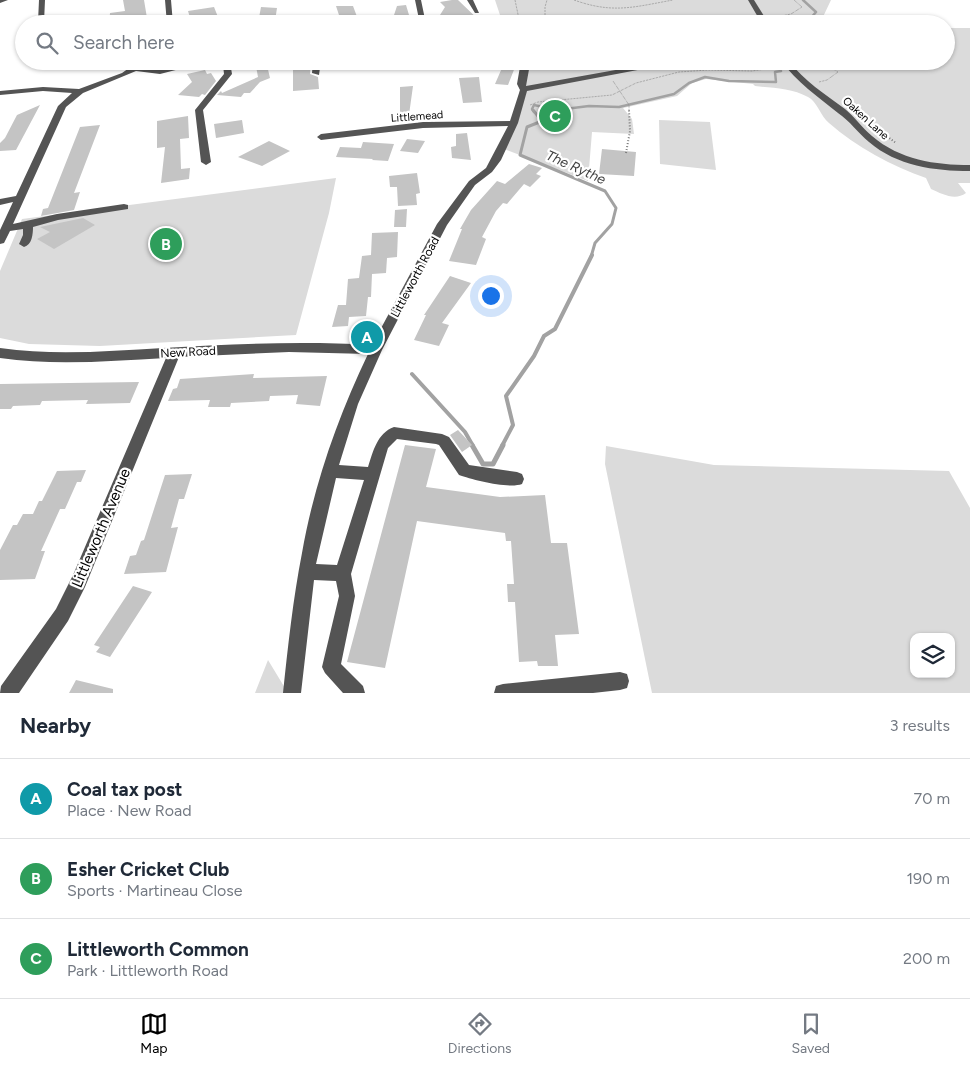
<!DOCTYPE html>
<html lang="en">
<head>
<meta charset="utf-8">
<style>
	:root { --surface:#fff; --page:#f6f6f7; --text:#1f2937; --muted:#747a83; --line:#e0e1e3; --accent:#000 }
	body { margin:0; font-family:Figtree,sans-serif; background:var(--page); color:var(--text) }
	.controls { position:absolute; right:15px; bottom:15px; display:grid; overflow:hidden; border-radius:10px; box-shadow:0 1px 4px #0004 }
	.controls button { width:45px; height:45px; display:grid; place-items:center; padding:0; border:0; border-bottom:1px solid var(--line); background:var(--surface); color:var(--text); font:25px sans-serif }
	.you { position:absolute; left:490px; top:295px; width:18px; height:18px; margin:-12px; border:4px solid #fff; border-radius:50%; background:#1a73e8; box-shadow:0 0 0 8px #1a73e833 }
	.badge { display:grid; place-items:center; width:32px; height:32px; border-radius:50%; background:var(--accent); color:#fff; font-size:16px; font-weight:700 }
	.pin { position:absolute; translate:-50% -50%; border:2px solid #fff; box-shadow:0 1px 5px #0006 }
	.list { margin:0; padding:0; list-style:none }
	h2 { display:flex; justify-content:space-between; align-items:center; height:65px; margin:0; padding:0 20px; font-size:21px }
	h2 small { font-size:16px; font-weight:400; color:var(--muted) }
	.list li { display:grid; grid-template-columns:32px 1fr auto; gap:15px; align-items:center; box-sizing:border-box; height:80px; padding:0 20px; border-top:1px solid var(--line) }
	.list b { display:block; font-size:19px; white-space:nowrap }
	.list p { margin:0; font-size:16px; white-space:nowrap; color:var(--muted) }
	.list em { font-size:16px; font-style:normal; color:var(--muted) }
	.icon { flex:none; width:28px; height:28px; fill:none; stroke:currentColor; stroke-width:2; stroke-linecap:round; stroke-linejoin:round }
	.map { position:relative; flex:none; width:970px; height:693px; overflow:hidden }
	.search { position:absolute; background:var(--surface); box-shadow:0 1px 4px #0004; left:15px; right:15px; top:15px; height:55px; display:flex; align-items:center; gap:12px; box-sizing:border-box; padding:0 18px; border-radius:28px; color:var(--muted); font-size:19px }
	.sheet { height:305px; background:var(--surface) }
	nav { display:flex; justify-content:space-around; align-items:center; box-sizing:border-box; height:70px; border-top:1px solid var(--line); background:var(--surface); font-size:14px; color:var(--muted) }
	nav a { display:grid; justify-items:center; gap:2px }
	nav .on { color:var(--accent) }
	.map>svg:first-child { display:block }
	.green { fill:#dbdbdb; fill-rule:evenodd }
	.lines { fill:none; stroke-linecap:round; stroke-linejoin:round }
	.stream-far3 { stroke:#a2a2a2; stroke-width:2.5 }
	.stream-far2 { stroke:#a2a2a2; stroke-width:3 }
	.stream-far1 { stroke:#a2a2a2; stroke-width:4 }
	.stream { stroke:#a2a2a2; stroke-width:5 }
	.building { fill:#c4c4c4 }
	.path-far1 { stroke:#767676; stroke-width:1; stroke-dasharray:0.5 1; stroke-linecap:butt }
	.path { stroke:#767676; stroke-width:2; stroke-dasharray:1 2; stroke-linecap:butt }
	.minor { fill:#545454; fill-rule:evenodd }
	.labels { text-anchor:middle; stroke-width:4.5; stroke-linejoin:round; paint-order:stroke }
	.far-street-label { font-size:11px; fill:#000; stroke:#fff }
	.street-label { font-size:12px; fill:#000; stroke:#fff }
	.water-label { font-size:14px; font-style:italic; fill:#434343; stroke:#fff }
	.near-street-label { font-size:15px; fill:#000; stroke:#fff }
</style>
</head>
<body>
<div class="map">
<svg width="970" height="693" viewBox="0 0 970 693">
	<rect width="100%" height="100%" fill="#fff"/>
	<path class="green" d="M 495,0 L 831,0 L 822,19 L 822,24 L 503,24 Z
		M 946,28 L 970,28 L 970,183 L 958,183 L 966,193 C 955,201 942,194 931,189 L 926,178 C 892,166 856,147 829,123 C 821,117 817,101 808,97 C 792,88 772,88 755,86 L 753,84 L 706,79 L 692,83 L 677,96 L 623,108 L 632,119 L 634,134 L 592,132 L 588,181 L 504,149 L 514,123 L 525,61 L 946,61 Z
		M 659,120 L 710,122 L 716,170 L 660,164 Z
		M 336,178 L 329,213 L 296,335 L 100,346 L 29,344 L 0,338 L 0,271 L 22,219 Z
		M 606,446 L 714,465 L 949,471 L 970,508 L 970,693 L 652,693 L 605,464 ZM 914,637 L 951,637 L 951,674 L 914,674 Z
		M 268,660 L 288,693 L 255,693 Z"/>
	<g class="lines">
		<path class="stream-far3" d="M 803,0 L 816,12 L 810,19 L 811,24
			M 801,67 L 799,62 L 802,61
			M 534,112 L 532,109 L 534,105 L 557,110 L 589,106 L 619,107 L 674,94 L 689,83 L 705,77 L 729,81 L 776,82 L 775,72 L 781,71"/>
		<path class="stream-far2" d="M 533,110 L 542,121 L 527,127 L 520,155 L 605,191 L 616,208 L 612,224 L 595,243 L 591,257"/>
		<path class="stream-far1" d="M 412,374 L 465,432 L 473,446
			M 502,446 L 513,425 L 506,396 L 534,356 L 544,336 L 555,329 L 592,255"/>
		<path class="stream" d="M 472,445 L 483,464 L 493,464 L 503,445"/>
	</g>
	<path class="building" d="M 123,0 L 144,0 L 148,24 L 109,24 L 110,13 L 125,11 Z
		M 452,0 L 458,0 L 483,24 L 435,23 L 445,7 L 440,2 Z
		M 406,5 L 409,15 L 406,24 L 391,24 L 397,6 Z
		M 336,6 L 353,6 L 359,22 L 356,22 L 357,24 L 342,24 Z
		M 214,7 L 218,17 L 206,19 L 204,21 L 204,24 L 192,24 L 188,11 Z
		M 261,7 L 277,8 L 275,21 L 258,23 Z
		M 255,61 L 266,61 L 270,78 L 260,82 L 250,93 L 244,93 L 241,97 L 217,95 L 221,91 L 222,93 L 258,77 Z
		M 293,61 L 311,61 L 310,74 L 318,77 L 319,89 L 293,91 Z
		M 505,61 L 517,62 L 508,85 L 495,84 Z
		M 205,70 L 207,74 L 211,73 L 216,81 L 205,95 L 202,94 L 199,97 L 178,95 L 192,82 L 187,74 Z
		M 479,77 L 482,102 L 463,103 L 459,78 Z
		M 413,86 L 408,122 L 400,123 L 400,87 Z
		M 40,105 L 16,150 L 0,151 L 0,143 L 5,138 L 17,115 Z
		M 188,116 L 189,138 L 180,139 L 181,169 L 190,168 L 189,179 L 161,183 L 165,147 L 157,148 L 157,121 Z
		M 242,120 L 244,133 L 216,138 L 214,124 Z
		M 100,125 L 74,193 L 80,192 L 74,210 L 41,216 L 43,209 L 48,208 L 80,127 Z
		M 467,133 L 471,160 L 452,158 L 451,147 L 456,146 L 456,134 Z
		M 407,139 L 425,141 L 418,153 L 400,151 Z
		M 269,141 L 290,151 L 262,166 L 238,157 Z
		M 363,142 L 394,144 L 388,161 L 372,160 L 373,159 L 336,157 L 340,147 L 361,148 Z
		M 602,149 L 636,152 L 634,176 L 599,174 Z
		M 529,164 L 542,168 L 536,174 L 541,176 L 530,187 L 524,184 L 507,204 L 503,203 L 496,211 L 482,237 L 486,239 L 476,265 L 449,261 L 462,229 L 460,229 L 471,210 L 497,181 L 505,184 Z
		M 417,173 L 420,193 L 416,194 L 417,205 L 398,206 L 397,187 L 390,187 L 389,176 Z
		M 407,209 L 406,227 L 394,227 L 395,210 Z
		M 83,218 L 95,225 L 54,249 L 37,239 L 50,232 L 40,227 Z
		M 398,232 L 397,257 L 387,258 L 386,273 L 372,274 L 371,297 L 368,297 L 366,316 L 349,317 L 348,326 L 332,327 L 338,305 L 346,305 L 348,279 L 359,278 L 362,256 L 371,255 L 372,233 Z
		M 450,276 L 471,283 L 442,323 L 449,325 L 439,346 L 414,340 L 426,315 L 424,315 Z
		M 254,374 L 253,378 L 327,376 L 320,406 L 296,404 L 298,395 L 270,396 L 269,401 L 231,403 L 230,407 L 208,407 L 210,400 L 168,401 L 173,389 L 177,388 L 180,379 Z
		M 139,382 L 130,403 L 86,404 L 88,400 L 42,401 L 40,405 L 13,406 L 11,409 L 0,409 L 0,384 Z
		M 458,430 L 472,445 L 462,452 L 450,435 Z
		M 405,445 L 436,449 L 426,487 L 500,497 L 545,495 L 551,543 L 567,543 L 579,634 L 555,635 L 558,666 L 538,666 L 537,661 L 519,662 L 515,602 L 508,602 L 507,584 L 514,584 L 511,541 L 506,541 L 505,533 L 417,521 L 385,668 L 347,662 Z
		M 86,470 L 81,482 L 77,482 L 65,509 L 60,509 L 41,551 L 45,551 L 35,579 L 0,580 L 0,550 L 13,525 L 17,525 L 23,514 L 33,514 L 39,501 L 42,501 L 57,471 Z
		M 192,474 L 184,499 L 179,499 L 171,528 L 178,527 L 166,572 L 124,574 L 130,556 L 136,555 L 141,541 L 144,540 L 165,475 Z
		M 133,586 L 152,592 L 110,657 L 96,652 L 100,647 L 94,645 Z
		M 76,680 L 113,689 L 113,693 L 69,693 Z"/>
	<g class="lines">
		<path class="path-far1" d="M 515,0 L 520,24
			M 574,0 C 613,14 634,7 673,0
			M 772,18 L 791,14 L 802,7 L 794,0
			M 545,24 L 545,7 L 547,0
			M 613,81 L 629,105 L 629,112
			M 819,82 L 827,80 L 838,72 L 821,61
			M 530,105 L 538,102 L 612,95 L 636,83 L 679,72 L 708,70 L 752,71 L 779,67"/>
		<path class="path" d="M 870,124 L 896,143
			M 626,153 L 630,131 L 629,110"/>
		<path class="minor" d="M 0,0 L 8,0 L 0,3 Z
			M 39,0 L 45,0 L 44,22 L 42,24 L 38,22 Z
			M 165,0 L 171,0 L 173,24 L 167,24 Z
			M 415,0 L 421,0 L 426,24 L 420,24 Z
			M 467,0 L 473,0 L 479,13 L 475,13 Z
			M 748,0 L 754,0 L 769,24 L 762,24 Z
			M 324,16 L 336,24 L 328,24 L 321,18 Z
			M 139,61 L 148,61 L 141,68 L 160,70 L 196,61 L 211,61 L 160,74 L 136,71 L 83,93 L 66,107 L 13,224 L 57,214 L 124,204 L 128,205 L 128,209 L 58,220 L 33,227 C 33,234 32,245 24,247 L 19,244 L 23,235 L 23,229 L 10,231 L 4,243 L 0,244 L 0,230 L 13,202 L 0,205 L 0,199 L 16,196 L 58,106 L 72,93 L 43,91 L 0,95 L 0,91 L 43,87 L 79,89 L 122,73 Z
			M 215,61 L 230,62 L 232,74 L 203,110 L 211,162 L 206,165 L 201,162 L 195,110 L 224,74 L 223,65 Z
			M 313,61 L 321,61 L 319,75 L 312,73 Z
			M 521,61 L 529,61 L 530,64 L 526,86 L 666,61 L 685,61 L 527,91 L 518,123 L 501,160 L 492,172 L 475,185 L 447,225 L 382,350 L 358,404 L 339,465 L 368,467 C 373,452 377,433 394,427 L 442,434 L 449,437 L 469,465 L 517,472 L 522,474 L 524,479 L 522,484 C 509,489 473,480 459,475 L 439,445 L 436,444 L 397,439 L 388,448 L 351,574 L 355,596 L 341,664 L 363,686 L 365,693 L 343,693 L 325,673 L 322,667 L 339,596 L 336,581 L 314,580 L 301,693 L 283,693 C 288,646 293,599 302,553 C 314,484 338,417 368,354 L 289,352 L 179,357 L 85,587 L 68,621 L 19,693 L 0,693 L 1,686 L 56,609 L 73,575 L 166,358 C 110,361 55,366 0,358 L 0,348 C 55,356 109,351 163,348 C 233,344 302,341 372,345 L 437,224 L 469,181 L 486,168 L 508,126 L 423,128 L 321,140 L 317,137 L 321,134 L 423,122 L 510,121 L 520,90 L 517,84 ZM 336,478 L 364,480 L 337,565 L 316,564 Z
			M 781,61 L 789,61 C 804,81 825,94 845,109 C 855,117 862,128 872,136 C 900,160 935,165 970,165 L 970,171 C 934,171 897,166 869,142 C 858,133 850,121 838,113 C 818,97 797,82 781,61 Z
			M 620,672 L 627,674 L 629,681 L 627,688 L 620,690 L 593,693 L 494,693 L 496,686 L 503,684 Z"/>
	</g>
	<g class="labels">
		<g class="far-street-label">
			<text transform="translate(417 116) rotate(-4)" y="4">Littlemead</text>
			<text transform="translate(866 118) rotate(42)" y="4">Oaken Lane</text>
		</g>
		<g class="street-label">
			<text transform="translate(415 277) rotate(-62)" y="4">Littleworth Road</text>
			<text transform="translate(188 352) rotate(-3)" y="4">New Road</text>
		</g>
		<g class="water-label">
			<text transform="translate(576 167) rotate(24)" y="5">The Rythe</text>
		</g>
		<g class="near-street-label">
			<text transform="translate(101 528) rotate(-67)" y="5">Littleworth Avenue</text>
		</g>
	</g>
</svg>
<div class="controls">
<button><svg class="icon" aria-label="layers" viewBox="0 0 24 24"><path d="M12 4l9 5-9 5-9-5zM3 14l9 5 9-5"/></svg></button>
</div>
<div class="you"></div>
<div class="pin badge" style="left:367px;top:337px;background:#0f9aa8">A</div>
<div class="pin badge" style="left:166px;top:244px;background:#2e9e5b">B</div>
<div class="pin badge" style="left:555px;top:116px;background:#2e9e5b">C</div>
<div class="search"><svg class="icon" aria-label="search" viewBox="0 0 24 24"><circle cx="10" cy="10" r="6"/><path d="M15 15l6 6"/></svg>Search here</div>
</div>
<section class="sheet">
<h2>Nearby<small>3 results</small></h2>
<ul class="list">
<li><span class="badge" style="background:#0f9aa8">A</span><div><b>Coal tax post</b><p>Place · New Road</p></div><em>70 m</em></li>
<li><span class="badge" style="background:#2e9e5b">B</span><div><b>Esher Cricket Club</b><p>Sports · Martineau Close</p></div><em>190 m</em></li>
<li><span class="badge" style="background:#2e9e5b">C</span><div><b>Littleworth Common</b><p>Park · Littleworth Road</p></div><em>200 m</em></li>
</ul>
</section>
<nav>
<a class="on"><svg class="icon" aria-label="map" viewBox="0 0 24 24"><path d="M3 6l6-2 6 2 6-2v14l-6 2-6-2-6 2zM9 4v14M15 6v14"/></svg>Map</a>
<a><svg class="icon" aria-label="directions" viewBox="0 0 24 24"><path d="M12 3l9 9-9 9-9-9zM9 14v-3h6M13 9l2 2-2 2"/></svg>Directions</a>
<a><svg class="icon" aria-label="saved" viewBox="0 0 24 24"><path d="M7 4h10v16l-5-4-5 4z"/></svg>Saved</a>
</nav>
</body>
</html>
